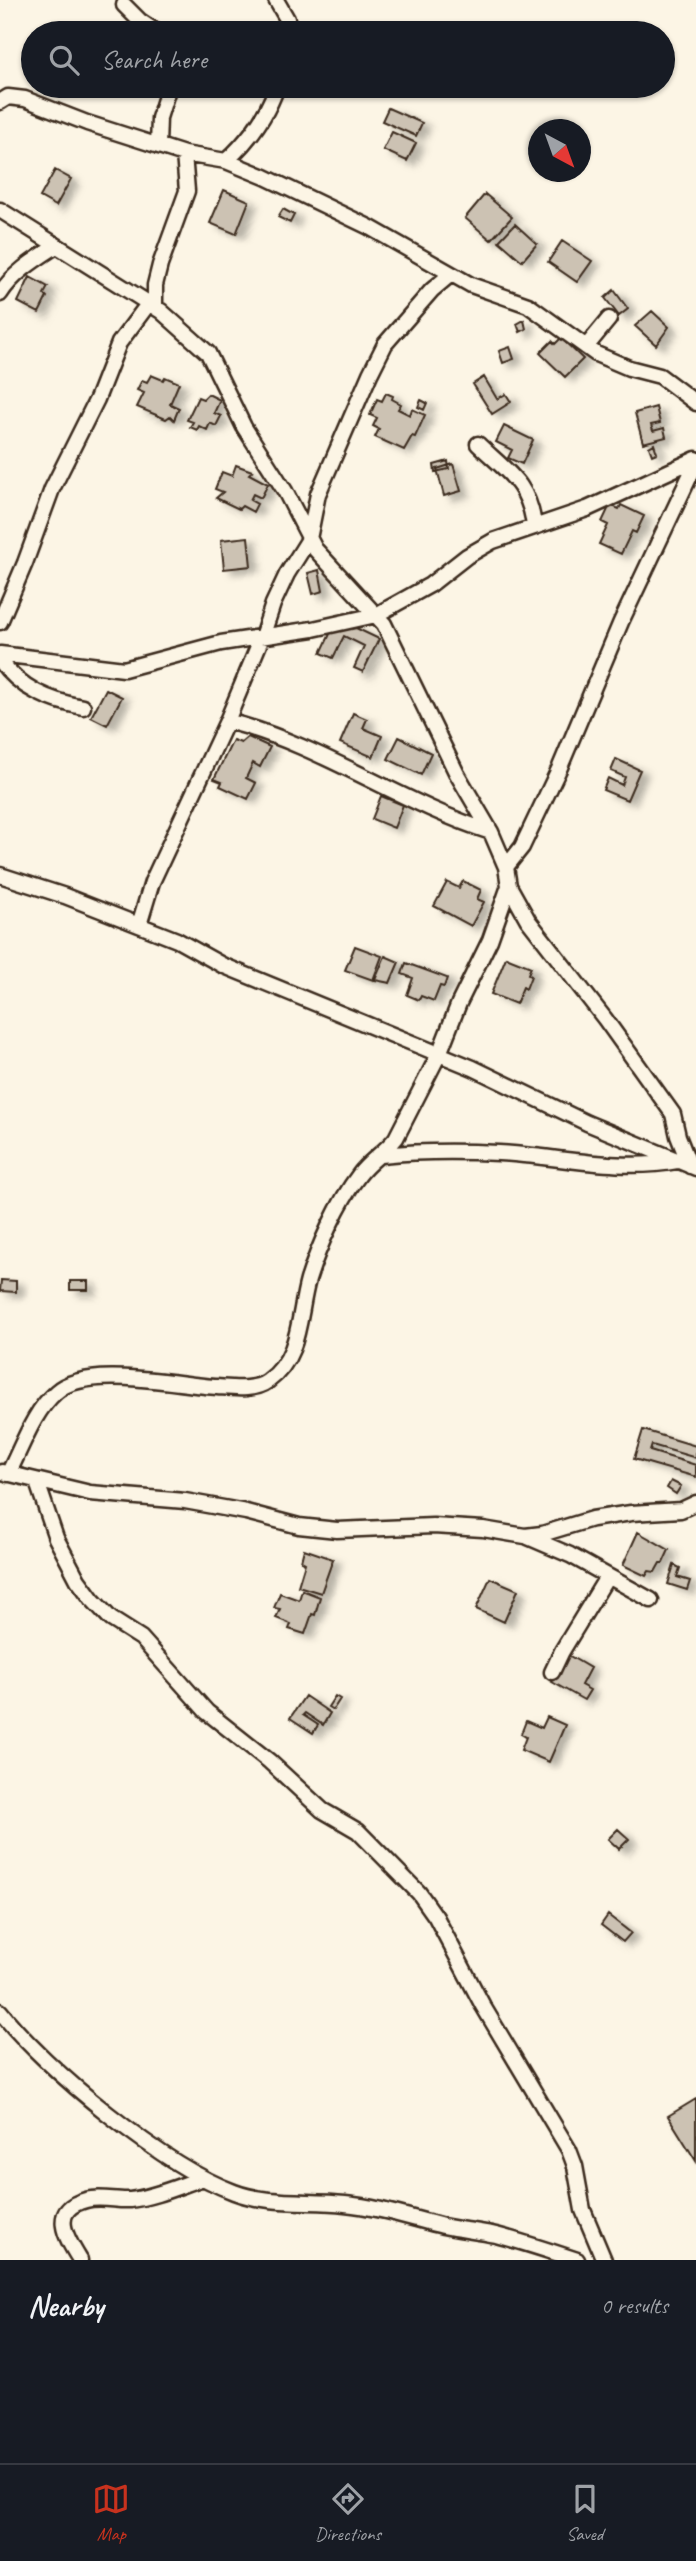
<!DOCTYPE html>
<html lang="en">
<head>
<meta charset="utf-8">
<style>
	:root { --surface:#171b24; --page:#20242c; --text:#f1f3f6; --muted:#9ea1a6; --line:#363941; --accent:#c8321e }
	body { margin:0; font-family:Caveat,sans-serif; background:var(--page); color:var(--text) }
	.compass { position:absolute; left:528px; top:119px; width:63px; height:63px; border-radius:50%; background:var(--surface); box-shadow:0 2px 5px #0004; rotate:139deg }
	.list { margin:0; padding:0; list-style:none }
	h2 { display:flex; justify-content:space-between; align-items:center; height:91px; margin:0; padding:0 28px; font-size:30px }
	h2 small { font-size:23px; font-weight:400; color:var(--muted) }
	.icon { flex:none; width:38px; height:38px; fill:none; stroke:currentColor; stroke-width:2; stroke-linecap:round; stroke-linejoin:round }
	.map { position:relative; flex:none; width:696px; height:2260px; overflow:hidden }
	.search { position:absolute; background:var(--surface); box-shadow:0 2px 5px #0004; left:21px; right:21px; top:21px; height:77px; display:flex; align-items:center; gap:18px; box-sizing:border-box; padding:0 24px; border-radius:38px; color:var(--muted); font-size:26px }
	.sheet { height:203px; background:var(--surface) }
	nav { display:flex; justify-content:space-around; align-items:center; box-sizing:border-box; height:98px; border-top:2px solid var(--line); background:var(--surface); font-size:19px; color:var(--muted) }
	nav a { display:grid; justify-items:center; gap:4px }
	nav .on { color:var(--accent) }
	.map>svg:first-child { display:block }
	.building { fill:#ccc2b3; stroke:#3b2a1e; stroke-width:2; filter:url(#shadow) }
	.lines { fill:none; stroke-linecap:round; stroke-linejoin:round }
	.street-casing { stroke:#3b2a1e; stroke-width:19 }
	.street { stroke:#fcf5e5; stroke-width:14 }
</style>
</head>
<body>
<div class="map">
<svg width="696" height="2260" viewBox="0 0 696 2260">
	<defs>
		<filter id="shadow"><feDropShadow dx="8" dy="4.5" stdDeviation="3.5" flood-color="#0004"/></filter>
	</defs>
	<rect width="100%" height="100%" fill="#fcf5e5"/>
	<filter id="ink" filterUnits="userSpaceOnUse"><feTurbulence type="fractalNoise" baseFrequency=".0143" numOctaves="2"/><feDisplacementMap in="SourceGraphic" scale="14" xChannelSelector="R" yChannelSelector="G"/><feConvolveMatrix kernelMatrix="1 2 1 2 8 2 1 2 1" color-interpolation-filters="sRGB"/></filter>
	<g filter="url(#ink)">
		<path class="building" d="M 388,108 L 422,123 L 416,136 L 382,121 Z
			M 392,132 L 416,143 L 407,161 L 383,150 Z
			M 55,170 L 71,179 L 56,206 L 40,197 Z
			M 224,190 L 249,201 L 236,234 L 210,223 Z
			M 485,194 L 512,217 L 491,240 L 465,218 Z
			M 283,209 L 294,215 L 290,223 L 278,217 Z
			M 515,224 L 537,244 L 522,261 L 499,241 Z
			M 562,241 L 592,261 L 577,282 L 548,262 Z
			M 30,277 L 48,287 L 44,294 L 47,297 L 39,313 L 18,302 Z
			M 614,290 L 628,309 L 619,316 L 605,298 Z
			M 652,311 L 669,327 L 656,345 L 635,326 Z
			M 524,320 L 526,329 L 520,332 L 517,324 Z
			M 561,338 L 583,359 L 565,377 L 540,353 L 552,341 L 555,344 Z
			M 510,347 L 514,359 L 503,363 L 499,351 Z
			M 151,375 L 163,380 L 165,377 L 179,383 L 170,404 L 179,408 L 174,420 L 170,416 L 166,419 L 137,407 L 144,393 L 137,390 L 142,380 L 147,382 Z
			M 484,377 L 497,399 L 506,394 L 511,402 L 492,414 L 473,384 Z
			M 386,393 L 393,396 L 392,399 L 401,404 L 398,409 L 410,415 L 412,409 L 425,415 L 415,437 L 412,436 L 404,450 L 375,437 L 379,429 L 373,426 L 377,418 L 370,415 L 377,399 L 382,401 Z
			M 208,394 L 220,400 L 214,413 L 221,416 L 216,426 L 210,423 L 207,430 L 199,426 L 197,430 L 190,427 L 193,422 L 187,420 L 198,397 L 203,399 Z
			M 421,400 L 427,403 L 424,410 L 418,407 Z
			M 656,407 L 660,423 L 651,425 L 653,431 L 664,428 L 666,437 L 643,443 L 635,413 Z
			M 504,426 L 533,440 L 522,464 L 508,458 L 512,450 L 496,442 Z
			M 654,444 L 657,453 L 652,455 L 649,447 Z
			M 448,461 L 449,469 L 435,472 L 434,465 Z
			M 453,464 L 461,491 L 444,496 L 437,469 Z
			M 236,465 L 252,471 L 249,474 L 268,484 L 261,498 L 253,494 L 250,500 L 257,504 L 253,512 L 242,506 L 239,509 L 216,498 L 223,492 L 215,489 L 222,472 L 232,476 Z
			M 610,505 L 619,509 L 621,505 L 644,516 L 636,533 L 632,531 L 621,554 L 599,544 L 608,525 L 602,522 Z
			M 248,537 L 251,566 L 224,569 L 221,540 Z
			M 319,570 L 323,591 L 313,594 L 308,573 Z
			M 337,619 L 379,639 L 363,672 L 354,668 L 364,646 L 344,636 L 333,658 L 321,653 Z
			M 106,689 L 122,697 L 107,725 L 91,717 Z
			M 353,713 L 367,719 L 363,728 L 382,736 L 373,757 L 340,743 Z
			M 248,737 L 270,747 L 260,767 L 253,763 L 246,778 L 256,783 L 248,799 L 220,786 L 222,782 L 214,779 L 233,740 L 241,743 Z
			M 399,737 L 431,753 L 421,775 L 388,759 Z
			M 616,759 L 640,770 L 627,800 L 603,790 L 608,778 L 622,785 L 625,777 L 611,771 Z
			M 381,796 L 403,805 L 394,828 L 372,819 Z
			M 463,881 L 481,890 L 477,899 L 484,902 L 471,926 L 434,906 L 447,882 L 459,888 Z
			M 355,946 L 382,956 L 373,980 L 345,970 Z
			M 385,956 L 399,962 L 390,983 L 375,980 Z
			M 506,957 L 531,967 L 528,974 L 531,976 L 526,989 L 523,987 L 516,1004 L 491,994 Z
			M 406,963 L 447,978 L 444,987 L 440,986 L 434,1001 L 421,996 L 419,1000 L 407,995 L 413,978 L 402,974 Z
			M 1,1280 L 16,1281 L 16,1292 L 0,1291 Z
			M 70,1281 L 88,1281 L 88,1290 L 70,1290 Z
			M 643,1430 L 696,1446 L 696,1458 L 652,1445 L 650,1451 L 696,1465 L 696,1477 L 634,1459 Z
			M 671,1481 L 681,1486 L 676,1494 L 667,1488 Z
			M 638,1532 L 669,1550 L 663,1563 L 660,1563 L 655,1572 L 649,1571 L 646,1576 L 623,1565 Z
			M 304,1549 L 333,1559 L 321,1593 L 298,1586 L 305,1563 L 301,1561 Z
			M 674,1565 L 680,1568 L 677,1577 L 690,1581 L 687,1590 L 668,1584 Z
			M 490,1578 L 518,1590 L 504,1622 L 476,1609 Z
			M 302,1590 L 320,1597 L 315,1615 L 312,1614 L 305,1634 L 289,1629 L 291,1624 L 276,1618 L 280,1609 L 274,1608 L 280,1593 L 299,1600 Z
			M 568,1655 L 590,1668 L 581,1685 L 590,1690 L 584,1700 L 552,1682 Z
			M 305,1696 L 330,1713 L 323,1725 L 305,1713 L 303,1715 L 318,1725 L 313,1733 L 290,1718 Z
			M 335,1696 L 340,1699 L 333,1710 L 328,1707 Z
			M 547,1717 L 565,1725 L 549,1762 L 521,1750 L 526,1737 L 521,1734 L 526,1721 L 542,1728 Z
			M 618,1829 L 629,1839 L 619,1849 L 608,1839 Z
			M 608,1915 L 631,1933 L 623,1942 L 601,1925 Z
			M 696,2099 L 696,2161 L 668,2116 Z"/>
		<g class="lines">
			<defs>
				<path id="street" d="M 276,0 L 287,19 L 289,33
					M 124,5 L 140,21 L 158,33
					M 0,102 L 8,97 L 25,99 L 87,123 L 184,154 L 226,161 L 265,177 L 369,227 L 471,285 L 528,305 L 596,354 L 629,368 L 660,376 L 696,403
					M 158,146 L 159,118 L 169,86
					M 226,161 C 249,140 267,116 277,86
					M 0,210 L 161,311 L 208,353 L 244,427 L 285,491 L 315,549 L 384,624 L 457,774 L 491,832 L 506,867 L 509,886 L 490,940 L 459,1003 L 439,1054 L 396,1138 C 385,1152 369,1161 359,1175 C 338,1202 318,1248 308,1280 C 298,1316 301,1357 268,1381 C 255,1391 233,1388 217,1387 C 177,1385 87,1364 56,1392 C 33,1412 22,1447 8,1474
					M 0,294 C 13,273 36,259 56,246
					M 155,307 L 155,285 L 160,265 L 187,191 L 184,154
					M 586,347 L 609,319
					M 478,444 C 507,472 529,483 534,526
					M 0,622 L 25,563 L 52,489 L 97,399 L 119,343 L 149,303
					M 0,654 L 124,669 L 221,643 L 313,629 L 376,615 L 430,585 L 467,556 L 493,541 L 587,509 L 696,459
					M 0,660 C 20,689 50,701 83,707
					M 227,721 C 320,744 400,803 491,832
					M 506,867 L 522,847 L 560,767 L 621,622 L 696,463
					M 0,875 L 65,896 L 177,940 L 222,965 L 473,1068 L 587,1123 L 696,1168
					M 509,886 L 528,920 L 605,1019 L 673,1114 L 678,1136 L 690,1166
					M 139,925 L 152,882 L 227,721 L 262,637 L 273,604 L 287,574 L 309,539 L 318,494 L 370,374 L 385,344 L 432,290 L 451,274
					M 381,1155 C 420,1151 460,1151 499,1153 C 557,1156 619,1172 677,1161
					M 2,1472 L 90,1493 L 185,1501 L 246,1512 L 299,1526 L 337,1530 L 433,1526 L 483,1529 L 525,1536 L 542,1534 L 592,1519 L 631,1513 L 681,1510 L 696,1503
					M 37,1482 L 56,1538 L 78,1580 L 92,1599 L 111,1619 L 141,1638 L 207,1712 L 269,1761 L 322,1810 L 358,1831 L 419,1893 L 436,1917 L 483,2006 L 569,2150 L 575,2166 L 583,2210 L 604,2260
					M 528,1537 L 570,1555 L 651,1600
					M 552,1672 L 562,1651 L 607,1577
					M 0,2011 C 46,2070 164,2166 234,2192 C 268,2205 309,2200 345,2204 C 378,2207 411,2218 443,2226 C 461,2230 478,2231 496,2235 C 523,2242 550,2251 577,2260
					M 80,2260 C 67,2239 48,2210 86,2200 C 100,2196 116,2201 130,2200 C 155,2197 179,2186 203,2178"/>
			</defs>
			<use href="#street" class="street-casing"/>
			<use href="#street" class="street"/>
		</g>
	</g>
</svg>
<svg class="compass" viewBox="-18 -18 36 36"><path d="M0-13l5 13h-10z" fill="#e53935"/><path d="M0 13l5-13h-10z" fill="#9ea1a6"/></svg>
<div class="search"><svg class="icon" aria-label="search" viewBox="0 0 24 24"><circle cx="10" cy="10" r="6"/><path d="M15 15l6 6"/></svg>Search here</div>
</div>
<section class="sheet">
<h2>Nearby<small>0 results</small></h2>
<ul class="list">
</ul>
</section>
<nav>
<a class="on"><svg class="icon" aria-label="map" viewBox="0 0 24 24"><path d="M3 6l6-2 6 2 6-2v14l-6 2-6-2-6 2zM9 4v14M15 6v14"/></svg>Map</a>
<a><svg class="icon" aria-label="directions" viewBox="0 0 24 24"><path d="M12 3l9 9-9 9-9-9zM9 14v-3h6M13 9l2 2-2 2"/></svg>Directions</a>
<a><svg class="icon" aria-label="saved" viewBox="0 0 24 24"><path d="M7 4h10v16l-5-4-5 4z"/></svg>Saved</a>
</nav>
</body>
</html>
